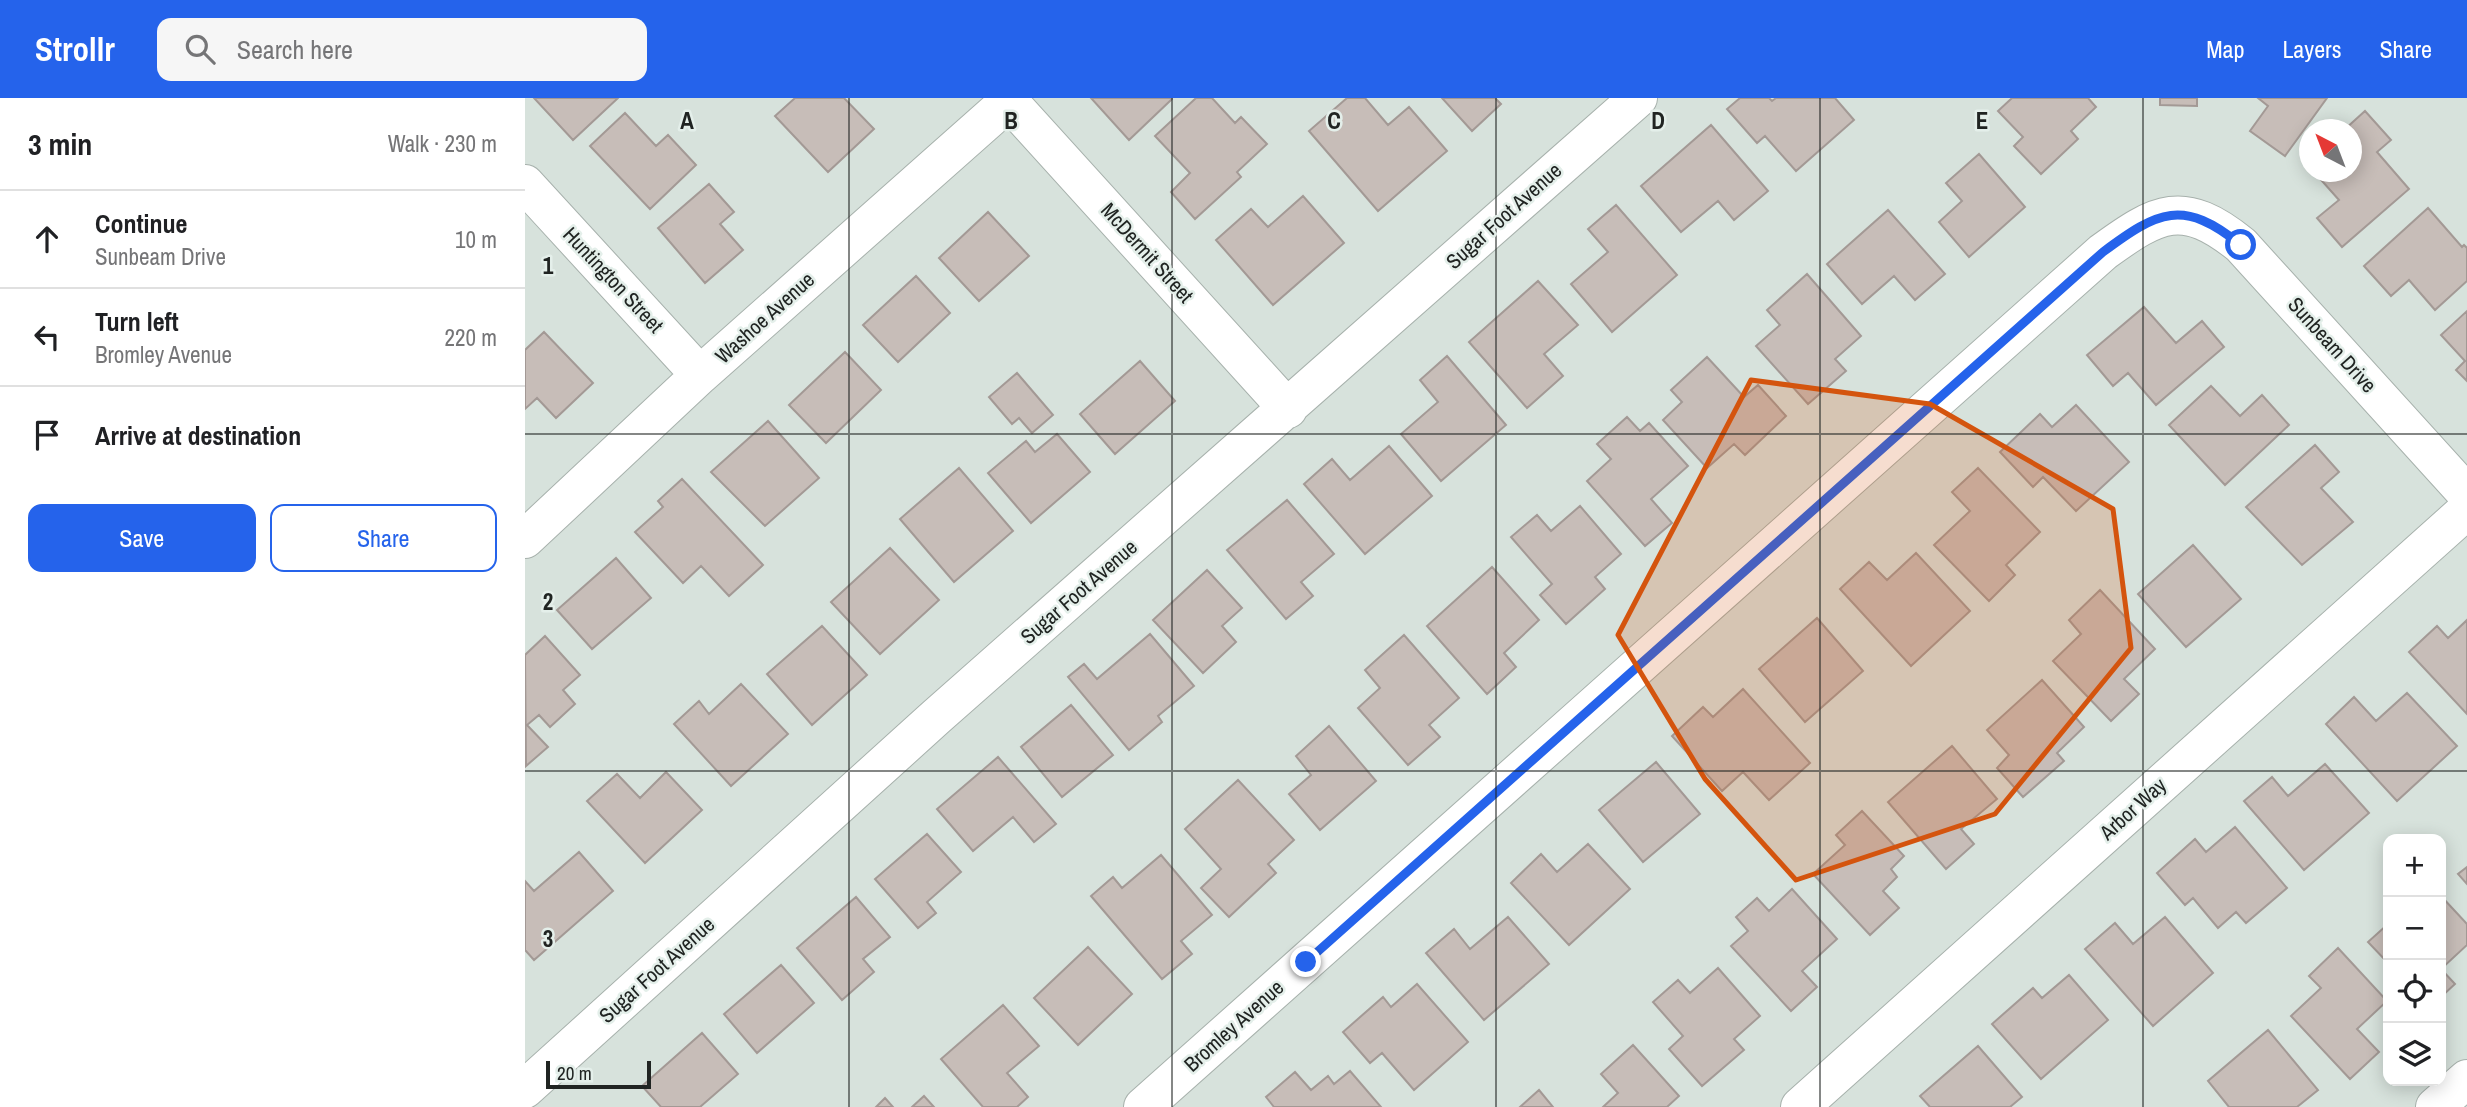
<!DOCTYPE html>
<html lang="en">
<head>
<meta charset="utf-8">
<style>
	:root { --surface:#fff; --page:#f6f6f6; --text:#202124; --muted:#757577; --line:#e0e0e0; --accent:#2563eb }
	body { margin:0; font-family:"Archivo Narrow",sans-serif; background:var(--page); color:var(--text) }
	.controls { position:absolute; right:21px; bottom:21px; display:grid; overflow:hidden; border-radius:14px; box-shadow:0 4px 18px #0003 }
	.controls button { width:63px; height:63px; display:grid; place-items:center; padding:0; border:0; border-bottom:2px solid var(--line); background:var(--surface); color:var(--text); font:35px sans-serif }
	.compass { position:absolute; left:1774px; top:21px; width:63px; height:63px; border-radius:50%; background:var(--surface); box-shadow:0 4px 18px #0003; rotate:318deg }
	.scale { position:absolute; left:21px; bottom:18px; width:105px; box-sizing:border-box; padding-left:7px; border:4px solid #202422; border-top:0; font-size:19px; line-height:24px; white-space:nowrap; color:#202422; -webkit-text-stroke:5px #e4efea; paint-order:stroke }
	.stop { position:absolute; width:21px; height:21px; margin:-16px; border:5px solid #2563eb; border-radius:50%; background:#fff }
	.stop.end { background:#2563eb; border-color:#fff; box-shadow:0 2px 7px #0008 }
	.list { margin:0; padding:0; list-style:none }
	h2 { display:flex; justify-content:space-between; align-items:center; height:91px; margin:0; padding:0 28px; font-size:30px }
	h2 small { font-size:23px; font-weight:400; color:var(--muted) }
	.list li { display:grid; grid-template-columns:46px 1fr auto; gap:21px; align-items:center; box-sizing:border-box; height:98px; padding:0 28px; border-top:2px solid var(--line) }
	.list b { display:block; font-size:26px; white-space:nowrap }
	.list p { margin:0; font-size:23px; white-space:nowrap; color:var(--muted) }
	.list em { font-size:23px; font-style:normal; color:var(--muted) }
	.actions { display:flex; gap:14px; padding:21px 28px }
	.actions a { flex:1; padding:16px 0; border:2px solid var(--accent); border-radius:14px; text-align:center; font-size:24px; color:var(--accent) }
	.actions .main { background:var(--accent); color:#fff }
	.icon { flex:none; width:38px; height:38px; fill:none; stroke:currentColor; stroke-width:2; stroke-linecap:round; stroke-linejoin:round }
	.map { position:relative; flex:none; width:1942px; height:1009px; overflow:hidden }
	header { display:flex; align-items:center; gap:42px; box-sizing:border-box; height:98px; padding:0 35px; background:var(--accent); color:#fff }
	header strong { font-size:33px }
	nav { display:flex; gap:38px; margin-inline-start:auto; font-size:24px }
	.search { width:490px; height:63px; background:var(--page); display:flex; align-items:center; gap:18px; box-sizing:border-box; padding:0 24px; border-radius:14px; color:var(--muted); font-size:26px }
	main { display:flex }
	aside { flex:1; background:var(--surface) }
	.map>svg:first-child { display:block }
	.building { fill:#c7bdb8; stroke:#a39995; stroke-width:2 }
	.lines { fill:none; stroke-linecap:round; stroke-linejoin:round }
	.minor-casing { stroke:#a7b1ac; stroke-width:40 }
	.minor { stroke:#fff; stroke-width:38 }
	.route { stroke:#2563eb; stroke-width:9 }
	.marked { fill:#d4540e; fill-opacity:0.2; stroke:#d4540e; stroke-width:5; stroke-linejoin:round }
	.grid { fill:none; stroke:#202422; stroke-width:2; stroke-opacity:0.55 }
	.labels { text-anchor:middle; stroke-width:5; stroke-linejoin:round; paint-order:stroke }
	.street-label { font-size:21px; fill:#202422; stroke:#e4efea }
	.grid-label { font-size:23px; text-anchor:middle; font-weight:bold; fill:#202422; stroke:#e4efea; stroke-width:5; stroke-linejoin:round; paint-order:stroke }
</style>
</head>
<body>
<header>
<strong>Strollr</strong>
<div class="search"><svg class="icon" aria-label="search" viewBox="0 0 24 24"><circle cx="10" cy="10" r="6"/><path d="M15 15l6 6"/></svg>Search here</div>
<nav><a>Map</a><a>Layers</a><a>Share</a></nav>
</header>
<main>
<aside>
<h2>3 min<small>Walk · 230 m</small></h2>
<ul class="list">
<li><svg class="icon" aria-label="ahead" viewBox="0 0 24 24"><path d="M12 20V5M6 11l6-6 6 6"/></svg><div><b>Continue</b><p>Sunbeam Drive</p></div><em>10 m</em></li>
<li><svg class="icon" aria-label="left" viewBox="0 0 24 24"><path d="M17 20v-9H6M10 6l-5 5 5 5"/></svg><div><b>Turn left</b><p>Bromley Avenue</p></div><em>220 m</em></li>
<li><svg class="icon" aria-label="arrive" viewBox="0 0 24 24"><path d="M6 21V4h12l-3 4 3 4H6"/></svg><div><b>Arrive at destination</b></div></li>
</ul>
<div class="actions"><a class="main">Save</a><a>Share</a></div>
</aside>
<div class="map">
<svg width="1942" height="1009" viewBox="0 0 1942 1009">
	<rect width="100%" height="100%" fill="#d7e2dc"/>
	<path class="building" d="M 9,0 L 93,0 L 48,42 Z
		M 270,0 L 319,0 L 349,31 L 303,74 L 250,18 Z
		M 566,0 L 647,0 L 647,1 L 604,42 Z
		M 671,0 L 687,0 L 710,25 L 716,19 L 742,46 L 712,74 L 716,79 L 670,121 L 646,94 L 665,75 L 630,38 Z
		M 822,0 L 840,0 L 863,27 L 884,9 L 922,53 L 853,113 L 784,33 Z
		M 917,0 L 970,0 L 976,6 L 947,33 Z
		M 1215,0 L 1244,0 L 1247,3 L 1251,0 L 1310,0 L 1329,22 L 1271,73 L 1240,38 L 1232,45 L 1202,11 Z
		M 1487,0 L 1563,0 L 1571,9 L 1546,33 L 1553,41 L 1516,76 L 1489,48 L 1498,39 L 1473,13 Z
		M 1635,0 L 1672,0 L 1672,8 L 1635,7 Z
		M 1733,0 L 1802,0 L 1760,58 L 1725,33 L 1743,8 Z
		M 1840,13 L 1866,42 L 1852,54 L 1884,91 L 1817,149 L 1792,120 L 1814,102 L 1789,74 L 1826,74 L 1826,32 L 1819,32 Z
		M 100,15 L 131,48 L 143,37 L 171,67 L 125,111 L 65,48 Z
		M 1186,27 L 1243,93 L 1209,122 L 1193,103 L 1156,134 L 1116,88 Z
		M 1454,56 L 1500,109 L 1444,159 L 1414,124 L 1437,103 L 1421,85 Z
		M 184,86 L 209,114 L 195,126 L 218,152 L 180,185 L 133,130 Z
		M 778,98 L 819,145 L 748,207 L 691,142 L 726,111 L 743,129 Z
		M 1091,107 L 1152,177 L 1087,234 L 1046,186 L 1083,154 L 1063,131 Z
		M 1903,110 L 1937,149 L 1939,147 L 1942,150 L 1942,183 L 1910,212 L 1884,182 L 1866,198 L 1839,168 Z
		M 1363,112 L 1420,176 L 1390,202 L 1369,178 L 1337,206 L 1302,166 Z
		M 463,114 L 504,158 L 454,203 L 414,160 Z
		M 1282,176 L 1336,238 L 1310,261 L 1321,273 L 1283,306 L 1231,248 L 1255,227 L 1242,212 Z
		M 391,178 L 425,215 L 373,264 L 338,227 Z
		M 1013,183 L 1053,227 L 1019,256 L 1038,278 L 1002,310 L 944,244 Z
		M 1619,209 L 1651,245 L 1677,223 L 1699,249 L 1631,307 L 1603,275 L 1588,288 L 1562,257 Z
		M 1942,213 L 1942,283 L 1931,272 L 1940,263 L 1916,237 Z
		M 19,234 L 68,285 L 31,320 L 12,300 L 0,311 L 0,252 Z
		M 320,254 L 356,292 L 301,345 L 264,307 Z
		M 922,258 L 981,327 L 916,383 L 876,336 L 913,304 L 895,282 Z
		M 1182,259 L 1219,299 L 1233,287 L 1261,318 L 1220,357 L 1209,346 L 1182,370 L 1138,322 L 1157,304 L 1146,292 Z
		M 615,263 L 650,303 L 590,356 L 555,316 Z
		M 492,275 L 528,317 L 507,335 L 494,320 L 487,326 L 464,299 Z
		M 1686,288 L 1715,318 L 1737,297 L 1764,327 L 1700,387 L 1644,327 Z
		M 1551,307 L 1604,364 L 1551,413 L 1518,379 L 1508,389 L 1475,354 L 1515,316 L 1527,329 Z
		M 1102,319 L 1115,333 L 1124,325 L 1163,368 L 1126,401 L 1147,425 L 1120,448 L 1062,383 L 1086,361 L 1072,346 Z
		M 243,323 L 294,380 L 240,428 L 186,374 Z
		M 532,336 L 565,374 L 506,425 L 463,375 L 501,343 L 510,354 Z
		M 1790,347 L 1814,374 L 1796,390 L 1828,424 L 1777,467 L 1721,409 Z
		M 864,348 L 907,398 L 840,456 L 779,386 L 807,361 L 825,382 Z
		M 434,370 L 488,433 L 429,484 L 375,421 Z
		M 1453,370 L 1515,434 L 1481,467 L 1490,477 L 1464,503 L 1409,447 L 1445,413 L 1427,394 Z
		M 157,381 L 238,467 L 204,498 L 176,468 L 158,485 L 110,434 L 138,409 L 133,403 Z
		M 762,402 L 809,456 L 776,484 L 788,498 L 761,521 L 702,452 Z
		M 1055,408 L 1096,456 L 1070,479 L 1080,491 L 1041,526 L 1015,497 L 1027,486 L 986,439 L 1012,417 L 1026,433 Z
		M 1668,447 L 1716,501 L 1661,549 L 1613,496 Z
		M 365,450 L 414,502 L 355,556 L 306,504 Z
		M 1391,455 L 1445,513 L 1386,568 L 1315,491 L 1344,464 L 1362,482 Z
		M 91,460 L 126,500 L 67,551 L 32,512 Z
		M 967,469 L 1014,522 L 979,555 L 991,569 L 962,596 L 902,528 Z
		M 682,472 L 717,510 L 697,528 L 711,544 L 678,575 L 628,522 Z
		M 1575,492 L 1630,551 L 1599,581 L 1614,596 L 1586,623 L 1528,563 L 1556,536 L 1544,522 Z
		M 1292,520 L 1338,573 L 1280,624 L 1234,571 Z
		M 1942,522 L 1942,616 L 1884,554 L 1912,528 L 1923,540 Z
		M 297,528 L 342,577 L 287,627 L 242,576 Z
		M 625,536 L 669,588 L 633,618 L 637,624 L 604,652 L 543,579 L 559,566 L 572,581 Z
		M 879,537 L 934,600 L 904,627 L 915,639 L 883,667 L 833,610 L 855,590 L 840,572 Z
		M 20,538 L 55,577 L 38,592 L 50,606 L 25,629 L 14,617 L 2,627 L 23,649 L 1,668 L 0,557 Z
		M 1517,582 L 1559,629 L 1532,655 L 1539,663 L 1498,699 L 1472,670 L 1484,657 L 1462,632 Z
		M 216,586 L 263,636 L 206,688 L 149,626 L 174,603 L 184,616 Z
		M 1218,591 L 1285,665 L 1244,702 L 1218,674 L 1197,693 L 1147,638 L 1178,609 L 1188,619 Z
		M 1882,595 L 1932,648 L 1872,703 L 1801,626 L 1829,599 L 1851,623 Z
		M 546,607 L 588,657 L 537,699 L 496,649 Z
		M 804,628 L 851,683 L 795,732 L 764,696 L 786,677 L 771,658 Z
		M 1427,648 L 1472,701 L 1436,731 L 1449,746 L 1421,771 L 1363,704 Z
		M 473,659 L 531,726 L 509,744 L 488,719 L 448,753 L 412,711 Z
		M 1131,664 L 1175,716 L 1118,764 L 1074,712 Z
		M 1800,666 L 1844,715 L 1779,772 L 1719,703 L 1747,679 L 1763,698 Z
		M 141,674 L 177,712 L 120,765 L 62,703 L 92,676 L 115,700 Z
		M 713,682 L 769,742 L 743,766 L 751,775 L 704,819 L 676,790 L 696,771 L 660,731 Z
		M 1337,713 L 1379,758 L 1366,771 L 1372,779 L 1358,793 L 1374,810 L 1345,837 L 1288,776 L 1320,747 L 1311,737 Z
		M 1710,729 L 1762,790 L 1721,825 L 1711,814 L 1693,830 L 1668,800 L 1660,807 L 1632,775 L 1670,741 L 1681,754 Z
		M 402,736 L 436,774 L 402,804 L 411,815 L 393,830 L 350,781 Z
		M 1063,746 L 1105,791 L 1044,847 L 986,785 L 1016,756 L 1032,774 Z
		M 54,754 L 88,793 L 9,862 L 0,852 L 0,783 L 9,793 Z
		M 636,757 L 687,817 L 656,843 L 667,856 L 637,881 L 566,798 L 588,779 L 597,790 Z
		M 1942,769 L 1942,786 L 1933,776 Z
		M 1267,791 L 1312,841 L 1277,873 L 1292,889 L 1266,913 L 1206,848 L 1223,833 L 1211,819 L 1232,800 L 1244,813 Z
		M 1916,798 L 1942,826 L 1942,847 L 1916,871 L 1930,886 L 1916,899 Z
		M 331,799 L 365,839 L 338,861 L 349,874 L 317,902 L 272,850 Z
		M 983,819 L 1024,866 L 959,922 L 901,855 L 929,831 L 945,851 Z
		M 1640,819 L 1688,875 L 1628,928 L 1560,851 L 1590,825 L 1608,846 Z
		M 1863,826 L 1863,865 L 1843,844 Z
		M 563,849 L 607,896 L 553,947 L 509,900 Z
		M 1813,850 L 1862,903 L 1832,931 L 1854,954 L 1825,981 L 1766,918 L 1796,890 L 1784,878 Z
		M 256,867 L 289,905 L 232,955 L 199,916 Z
		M 1193,870 L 1235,918 L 1209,941 L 1219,952 L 1177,988 L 1144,951 L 1158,938 L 1128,904 L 1153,882 L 1165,895 Z
		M 1544,877 L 1583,922 L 1516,981 L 1467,926 L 1508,890 L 1517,900 Z
		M 892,886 L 943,944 L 889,992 L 857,955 L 845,965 L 818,934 L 858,899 L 866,909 Z
		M 478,907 L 514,948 L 482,975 L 503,999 L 492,1009 L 458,1009 L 416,961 Z
		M 1743,932 L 1793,992 L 1772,1009 L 1704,1009 L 1683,983 Z
		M 177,935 L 213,976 L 175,1009 L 136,1009 L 117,988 Z
		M 1108,947 L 1154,998 L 1142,1009 L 1078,1009 L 1093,995 L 1076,976 Z
		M 1453,948 L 1497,999 L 1485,1009 L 1405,1009 L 1395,998 Z
		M 825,973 L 856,1009 L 749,1009 L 741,999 L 770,974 L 786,992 L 803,978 L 809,986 Z
		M 1014,992 L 1028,1009 L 995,1009 Z
		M 399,998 L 409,1009 L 387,1009 Z
		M 360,1000 L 368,1009 L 351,1009 Z"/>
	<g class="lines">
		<defs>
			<path id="minor" d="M 481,0 L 763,311
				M 0,86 L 175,277
				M 0,441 L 175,277 L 484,3
				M 0,991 L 411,619 L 1113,0
				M 618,1009 L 1578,154 C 1633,114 1658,100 1716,147 L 1942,396
				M 1275,1009 L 1942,412
				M 1910,1009 L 1942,981"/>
		</defs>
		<use href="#minor" class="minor-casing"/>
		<use href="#minor" class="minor"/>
	</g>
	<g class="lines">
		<path class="route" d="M 781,864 L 1578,154 C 1633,113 1658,100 1716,147"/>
	</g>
	<path class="marked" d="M 1226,282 L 1405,306 L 1588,411 L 1606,550 L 1470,716 L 1271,782 L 1180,681 L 1093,537 Z"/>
	<path class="grid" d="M 324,0 L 324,1009M 647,0 L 647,1009M 971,0 L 971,1009M 1295,0 L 1295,1009M 1618,0 L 1618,1009M 0,336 L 1942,336M 0,673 L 1942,673"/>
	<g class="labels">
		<g class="street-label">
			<text transform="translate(979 118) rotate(-42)" y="7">Sugar Foot Avenue</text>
			<text transform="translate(622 155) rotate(48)" y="7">McDermit Street</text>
			<text transform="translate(88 182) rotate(47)" y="7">Huntington Street</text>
			<text transform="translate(240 220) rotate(-42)" y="7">Washoe Avenue</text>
			<text transform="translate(1807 247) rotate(48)" y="7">Sunbeam Drive</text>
			<text transform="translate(554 494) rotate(-41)" y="7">Sugar Foot Avenue</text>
			<text transform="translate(1608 711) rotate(-42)" y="7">Arbor Way</text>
			<text transform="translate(132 872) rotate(-42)" y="7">Sugar Foot Avenue</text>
			<text transform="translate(709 928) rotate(-42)" y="7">Bromley Avenue</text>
		</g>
	</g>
	<g class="grid-label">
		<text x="162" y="31">A</text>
		<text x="486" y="31">B</text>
		<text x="809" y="31">C</text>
		<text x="1133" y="31">D</text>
		<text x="1457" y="31">E</text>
		<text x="23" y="176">1</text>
		<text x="23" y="512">2</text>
		<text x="23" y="849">3</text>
	</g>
</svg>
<div class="controls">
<button>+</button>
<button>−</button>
<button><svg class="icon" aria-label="locate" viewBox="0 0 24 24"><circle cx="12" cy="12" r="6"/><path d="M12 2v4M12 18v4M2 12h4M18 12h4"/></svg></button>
<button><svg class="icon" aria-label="layers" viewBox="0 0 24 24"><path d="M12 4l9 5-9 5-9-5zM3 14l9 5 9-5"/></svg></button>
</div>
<svg class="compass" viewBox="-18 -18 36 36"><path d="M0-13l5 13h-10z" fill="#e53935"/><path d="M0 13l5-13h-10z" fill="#757577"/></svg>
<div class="scale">20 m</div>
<div class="stop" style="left:1716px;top:147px"></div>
<div class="stop end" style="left:781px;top:864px"></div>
</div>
</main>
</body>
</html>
